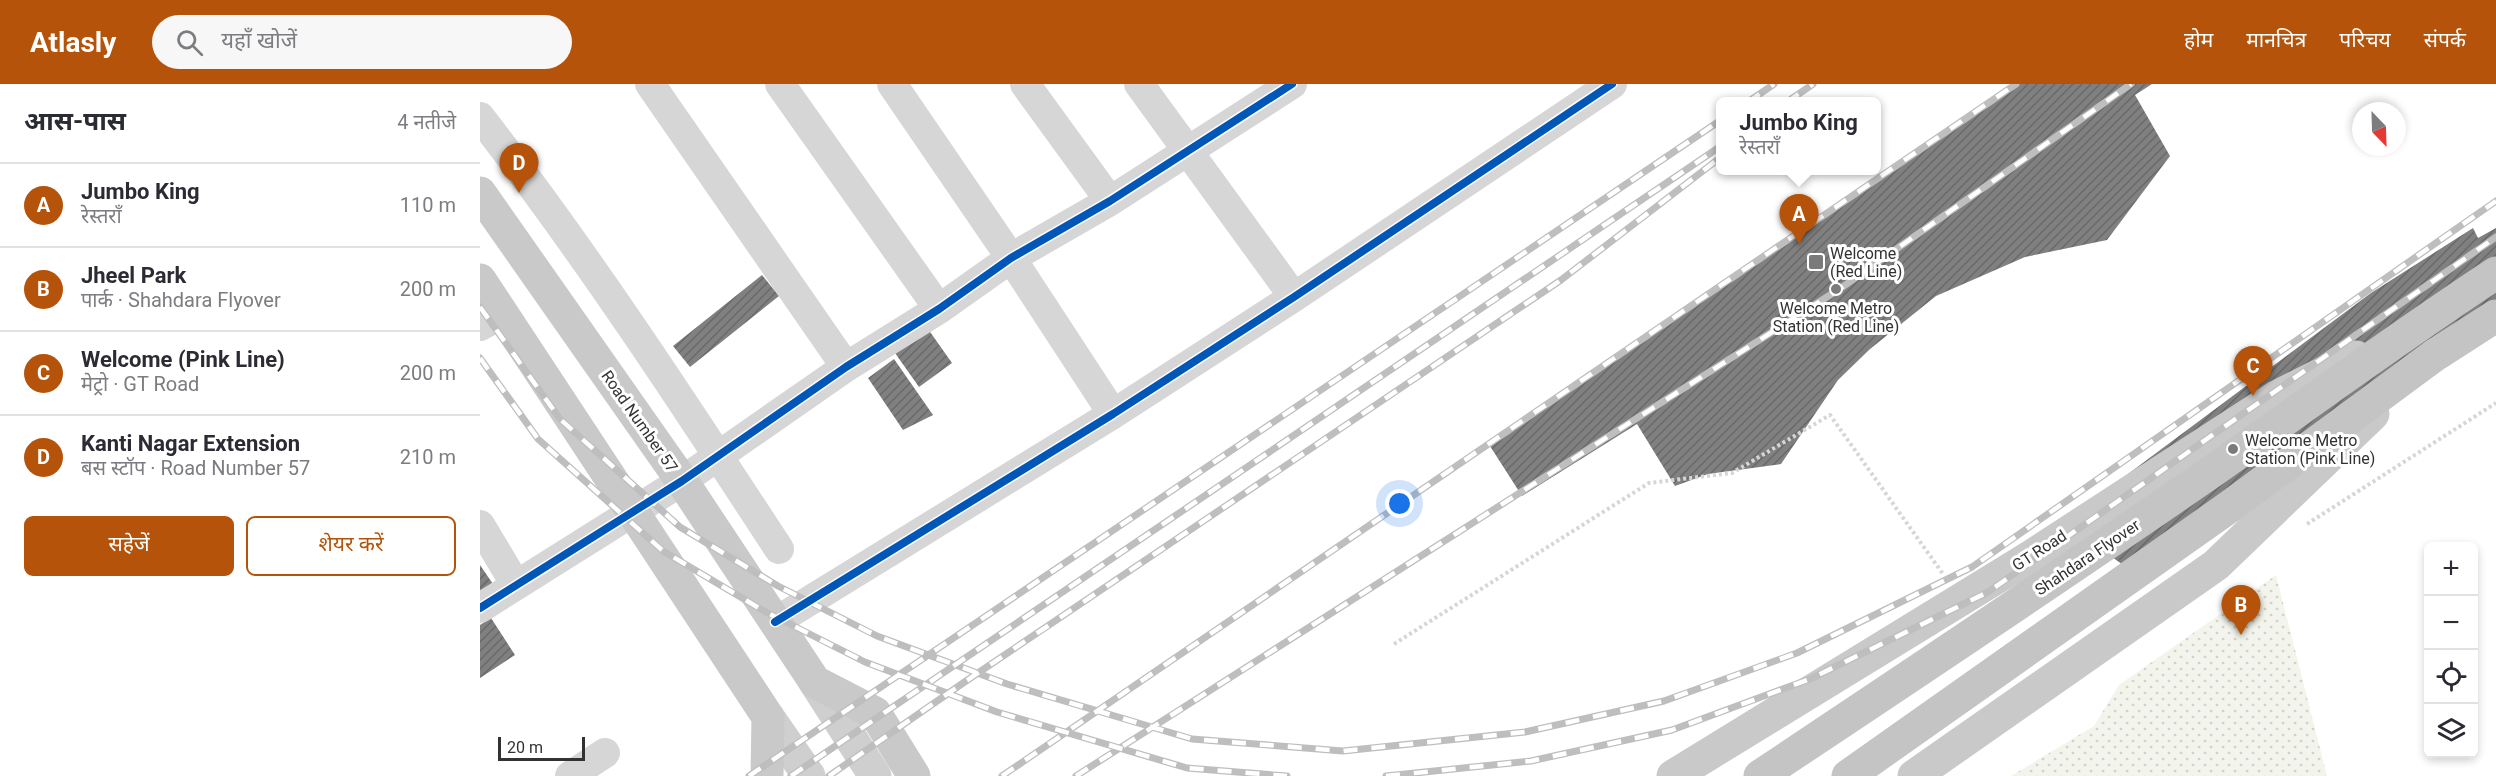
<!DOCTYPE html>
<html lang="hi">
<head>
<meta charset="utf-8">
<style>
	:root { --surface:#fff; --page:#f7f7f7; --text:#2b2b33; --muted:#7c7c81; --line:#e1e1e2; --accent:#b45309 }
	body { margin:0; font-family:Roboto,"Noto Sans Devanagari",sans-serif; background:var(--page); color:var(--text) }
	.controls { position:absolute; right:18px; bottom:18px; display:grid; overflow:hidden; border-radius:9px; box-shadow:0 3px 9px #0003 }
	.controls button { width:54px; height:54px; display:grid; place-items:center; padding:0; border:0; border-bottom:2px solid var(--line); background:var(--surface); color:var(--text); font:30px sans-serif }
	.compass { position:absolute; left:1872px; top:18px; width:54px; height:54px; border-radius:50%; background:var(--surface); box-shadow:0 3px 9px #0003; rotate:157deg }
	.scale { position:absolute; left:18px; bottom:15px; width:87px; box-sizing:border-box; padding-left:6px; border:3px solid #323232; border-top:0; font-size:16px; line-height:21px; white-space:nowrap; color:#323232; -webkit-text-stroke:4px #fff; paint-order:stroke }
	.you { position:absolute; left:920px; top:420px; width:21px; height:21px; margin:-15px; border:4px solid #fff; border-radius:50%; background:#1a73e8; box-shadow:0 0 0 9px #1a73e833 }
	.badge { display:grid; place-items:center; width:39px; height:39px; border-radius:50%; background:var(--accent); color:#fff; font-size:20px; font-weight:700 }
	.pin { position:absolute; translate:-50% -50px; filter:drop-shadow(0 2px 3px #0008) }
	.pin::after { content:''; position:absolute; top:32px; width:21px; height:18px; background:inherit; clip-path:polygon(0 0,100% 0,50% 100%) }
	.popup { position:absolute; left:1236px; top:13px; width:165px; height:78px; box-sizing:border-box; display:grid; place-content:center; border-radius:9px; background:var(--surface); filter:drop-shadow(0 2px 4px #0005); font-size:20px; white-space:nowrap; color:var(--muted) }
	.popup b { font-size:22px; color:var(--text) }
	.popup::after { content:''; position:absolute; left:50%; top:100%; margin-left:-12px; border:12px solid transparent; border-top-color:var(--surface) }
	.list { margin:0; padding:0; list-style:none }
	h2 { display:flex; justify-content:space-between; align-items:center; height:78px; margin:0; padding:0 24px; font-size:26px }
	h2 small { font-size:20px; font-weight:400; color:var(--muted) }
	.list li { display:grid; grid-template-columns:39px 1fr auto; gap:18px; align-items:center; box-sizing:border-box; height:84px; padding:0 24px; border-top:2px solid var(--line) }
	.list b { display:block; font-size:22px; white-space:nowrap }
	.list p { margin:0; font-size:20px; white-space:nowrap; color:var(--muted) }
	.list em { font-size:20px; font-style:normal; color:var(--muted) }
	.actions { display:flex; gap:12px; padding:18px 24px }
	.actions a { flex:1; padding:14px 0; border:2px solid var(--accent); border-radius:9px; text-align:center; font-size:21px; color:var(--accent) }
	.actions .main { background:var(--accent); color:#fff }
	.icon { flex:none; width:33px; height:33px; fill:none; stroke:currentColor; stroke-width:2; stroke-linecap:round; stroke-linejoin:round }
	.map { position:relative; flex:none; width:2016px; height:692px; overflow:hidden }
	header { display:flex; align-items:center; gap:36px; box-sizing:border-box; height:84px; padding:0 30px; background:var(--accent); color:#fff }
	header strong { font-size:28px }
	nav { display:flex; gap:33px; margin-inline-start:auto; font-size:21px }
	.search { width:420px; height:54px; background:var(--page); display:flex; align-items:center; gap:15px; box-sizing:border-box; padding:0 21px; border-radius:33px; color:var(--muted); font-size:22px }
	main { display:flex }
	aside { flex:1; background:var(--surface) }
	.map>svg:first-child { display:block }
	.park { fill:url(#park-dots) }
	.building { fill:url(#building-hatch) }
	.lines { fill:none; stroke-linecap:round; stroke-linejoin:round }
	.path { stroke:#d6d6d6; stroke-width:4; stroke-dasharray:3 3; stroke-linecap:butt }
	.street { stroke:#d6d6d6; stroke-width:30 }
	.secondary { stroke:#cfcfcf; stroke-width:33 }
	.primary { stroke:#c9c9c9; stroke-width:33 }
	.highway { stroke:#c4c4c4; stroke-width:33 }
	.rail-casing { stroke:#bebebe; stroke-width:7 }
	.rail { stroke:#fff; stroke-width:4.5; stroke-dasharray:14; stroke-linecap:butt }
	.cycleway-casing { stroke:#fff; stroke-width:11 }
	.cycleway { stroke:#0057b8; stroke-width:8 }
	.poi-dot { fill:#7a7a7a; stroke:#fff; stroke-width:2 }
	.labels { text-anchor:middle; stroke-width:6; stroke-linejoin:round; paint-order:stroke }
	.poi-label { font-size:16px; fill:#323232; stroke:#fff; text-anchor:start }
	.street-label { font-size:16px; fill:#323232; stroke:#fff }
</style>
</head>
<body>
<header>
<strong>Atlasly</strong>
<div class="search"><svg class="icon" aria-label="search" viewBox="0 0 24 24"><circle cx="10" cy="10" r="6"/><path d="M15 15l6 6"/></svg>यहाँ खोजें</div>
<nav><a>होम</a><a>मानचित्र</a><a>परिचय</a><a>संपर्क</a></nav>
</header>
<main>
<aside>
<h2>आस-पास<small>4 नतीजे</small></h2>
<ul class="list">
<li><span class="badge">A</span><div><b>Jumbo King</b><p>रेस्तराँ</p></div><em>110 m</em></li>
<li><span class="badge">B</span><div><b>Jheel Park</b><p>पार्क · Shahdara Flyover</p></div><em>200 m</em></li>
<li><span class="badge">C</span><div><b>Welcome (Pink Line)</b><p>मेट्रो · GT Road</p></div><em>200 m</em></li>
<li><span class="badge">D</span><div><b>Kanti Nagar Extension</b><p>बस स्टॉप · Road Number 57</p></div><em>210 m</em></li>
</ul>
<div class="actions"><a class="main">सहेजें</a><a>शेयर करें</a></div>
</aside>
<div class="map">
<svg width="2016" height="692" viewBox="0 0 2016 692">
	<defs>
		<pattern id="park-dots" width="8" height="8" patternUnits="userSpaceOnUse" patternTransform="scale(1.5)"><rect width="8" height="8" fill="#f3f5ec"/><path d="M2 2h.1M6 6h.1" fill="none" stroke="#d1d2cb" stroke-width="1.8" stroke-linecap="round"/></pattern>
		<pattern id="building-hatch" width="6" height="6" patternUnits="userSpaceOnUse" patternTransform="scale(1.5)"><rect width="6" height="6" fill="#808080"/><path d="M-1 1l2-2M0 6l6-6M5 7l2-2" fill="none" stroke="#696969"/></pattern>
	</defs>
	<rect width="100%" height="100%" fill="#fff"/>
	<path class="park" d="M 1796,491 L 1847,692 L 1531,692 L 1614,642 L 1639,601 Z"/>
	<path class="building" d="M 1531,0 L 1672,0 L 1655,11 L 1690,72 L 1627,156 L 1545,173 L 1456,212 L 1390,265 L 1358,296 L 1301,380 L 1228,390 L 1195,402 L 1157,340 L 1042,412 L 1008,359 L 1251,198 Z
		M 1993,144 L 1998,154 L 2016,144 L 2016,235 L 1650,486 L 1632,473 L 1601,425 L 1891,209 Z
		M 282,191 L 299,212 L 210,283 L 193,262 Z
		M 448,245 L 472,279 L 439,303 L 415,269 Z
		M 414,275 L 453,331 L 423,346 L 388,294 Z
		M 0,481 L 13,500 L 0,509 Z
		M 11,534 L 35,571 L 0,594 L 0,541 Z"/>
	<g class="lines">
		<path class="path" d="M 1827,440 L 2016,319
			M 914,560 L 1169,399 L 1252,389 L 1350,331 L 1463,490"/>
		<path class="street" d="M 170,0 L 366,283
			M 300,0 L 459,225
			M 412,0 L 531,174 L 633,330
			M 545,0 L 630,117
			M 659,0 L 814,213
			M 0,33 C 107,171 203,318 299,465
			M 0,242 L 22,230
			M 0,441 L 36,501
			M 0,524 L 202,397 L 366,283 L 459,225 L 531,174 L 630,117 L 812,0
			M 295,538 L 633,330 L 814,213 L 1132,0
			M 90,692 L 125,669"/>
		<path class="secondary" d="M 335,598 L 395,692
			M 288,633 L 329,692"/>
		<path class="primary" d="M 0,109 L 202,397 L 335,598 L 395,629 L 434,692
			M 0,196 L 288,633 L 287,692
			M 1193,692 L 1550,473 L 1796,313 L 1876,273
			M 1434,692 L 1736,481 L 1893,330"/>
		<path class="highway" d="M 1280,692 C 1432,591 1584,490 1734,386 C 1828,320 1920,252 2016,189
			M 1368,692 L 1749,423 L 1955,271 L 2016,232"/>
		<defs>
			<path id="rail" d="M 1268,18 L 1294,0
				M 1307,18 L 1333,0
				M 0,223 L 80,335 L 200,443 L 298,502 L 397,552 L 527,600 L 712,655 L 863,667 L 1045,648 L 1184,617 L 1317,569 L 1492,483 L 2016,117
				M 0,274 L 58,355 L 183,467 L 284,527 L 385,578 L 517,628 L 707,684 L 807,692
				M 269,692 L 1241,36
				M 311,692 L 1241,62
				M 349,692 L 486,597 L 1081,196 L 1241,73
				M 522,692 L 1536,0
				M 596,692 L 1361,204 L 1651,0
				M 906,692 L 1051,677 L 1192,646 L 1330,595 L 1508,508 L 2016,153"/>
		</defs>
		<use href="#rail" class="rail-casing"/>
		<use href="#rail" class="rail"/>
		<defs>
			<path id="cycleway" d="M 0,524 L 202,397 L 366,283 L 459,225 L 531,174 L 630,117 L 812,0
				M 295,538 L 633,330 L 814,213 L 1132,0"/>
		</defs>
		<use href="#cycleway" class="cycleway-casing"/>
		<use href="#cycleway" class="cycleway"/>
	</g>
	<g class="poi-dot">
		<rect x="1328" y="170" width="16" height="16" rx="3"/>
		<circle cx="1356" cy="205" r="6"/>
		<circle cx="1753" cy="365" r="6"/>
	</g>
	<g class="labels">
		<g class="poi-label">
			<text x="1350" y="175">Welcome<tspan x="1350" dy="18">(Red Line)</tspan></text>
			<text x="1356" y="230" text-anchor="middle">Welcome Metro<tspan x="1356" dy="18">Station (Red Line)</tspan></text>
			<text x="1765" y="362">Welcome Metro<tspan x="1765" dy="18">Station (Pink Line)</tspan></text>
		</g>
		<g class="street-label">
			<text transform="translate(160 337) rotate(55)" y="6">Road Number 57</text>
			<text transform="translate(1559 466) rotate(-33)" y="6">GT Road</text>
			<text transform="translate(1607 473) rotate(-34)" y="6">Shahdara Flyover</text>
		</g>
	</g>
</svg>
<div class="controls">
<button>+</button>
<button>−</button>
<button><svg class="icon" aria-label="locate" viewBox="0 0 24 24"><circle cx="12" cy="12" r="6"/><path d="M12 2v4M12 18v4M2 12h4M18 12h4"/></svg></button>
<button><svg class="icon" aria-label="layers" viewBox="0 0 24 24"><path d="M12 4l9 5-9 5-9-5zM3 14l9 5 9-5"/></svg></button>
</div>
<svg class="compass" viewBox="-18 -18 36 36"><path d="M0-13l5 13h-10z" fill="#e53935"/><path d="M0 13l5-13h-10z" fill="#7c7c81"/></svg>
<div class="scale">20 m</div>
<div class="you"></div>
<div class="pin badge" style="left:1319px;top:160px">A</div>
<div class="popup"><b>Jumbo King</b>रेस्तराँ</div>
<div class="pin badge" style="left:1761px;top:551px">B</div>
<div class="pin badge" style="left:1773px;top:312px">C</div>
<div class="pin badge" style="left:39px;top:109px">D</div>
</div>
</main>
</body>
</html>
